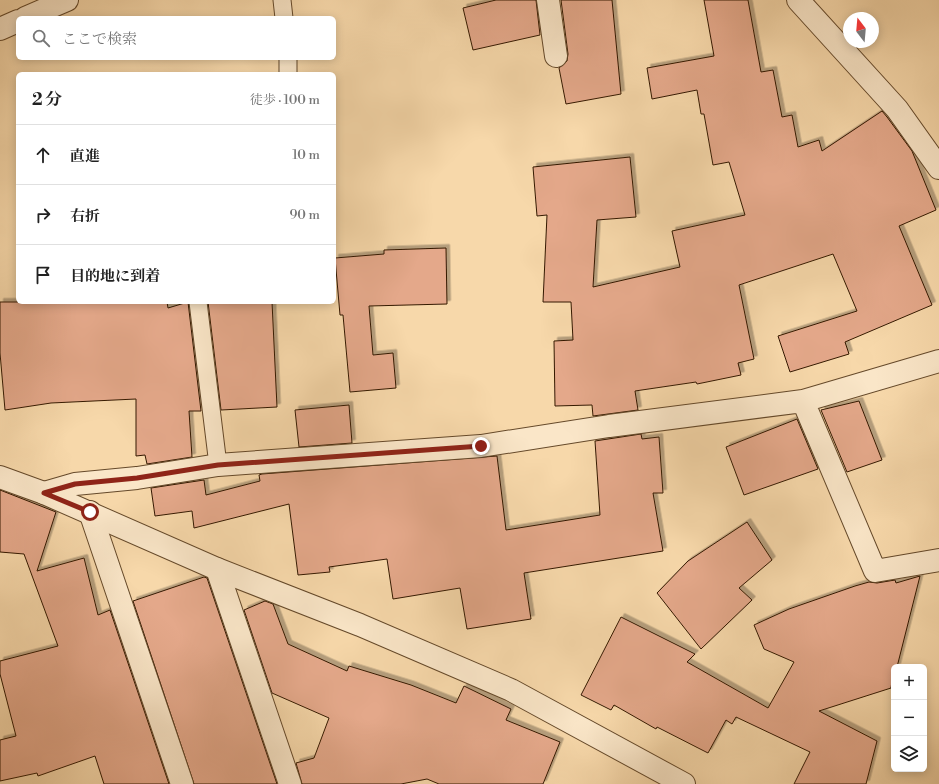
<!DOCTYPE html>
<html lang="ja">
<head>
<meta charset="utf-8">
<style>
	:root { --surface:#fff; --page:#f2f2f2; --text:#222; --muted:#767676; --line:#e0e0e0 }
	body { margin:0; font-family:"Libre Bodoni","Noto Serif JP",serif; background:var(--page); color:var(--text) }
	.controls { position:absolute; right:12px; bottom:12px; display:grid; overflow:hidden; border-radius:6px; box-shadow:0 2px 10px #0003 }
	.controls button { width:36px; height:36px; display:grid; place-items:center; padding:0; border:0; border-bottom:1px solid var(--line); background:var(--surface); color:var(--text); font:20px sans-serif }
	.compass { position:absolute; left:843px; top:12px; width:36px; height:36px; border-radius:50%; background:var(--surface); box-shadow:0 2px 10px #0003; rotate:344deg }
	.stop { position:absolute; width:12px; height:12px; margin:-9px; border:3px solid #8f2418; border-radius:50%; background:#fff }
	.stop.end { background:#8f2418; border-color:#fff; box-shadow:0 1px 4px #0008 }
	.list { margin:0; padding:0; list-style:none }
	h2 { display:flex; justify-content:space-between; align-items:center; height:52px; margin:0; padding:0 16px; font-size:17px }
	h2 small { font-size:13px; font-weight:400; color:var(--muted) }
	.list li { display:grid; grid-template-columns:26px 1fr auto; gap:12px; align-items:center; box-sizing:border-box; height:60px; padding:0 16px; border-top:1px solid var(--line) }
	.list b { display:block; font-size:15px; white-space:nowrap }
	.list em { font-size:13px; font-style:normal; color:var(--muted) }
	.icon { flex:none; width:22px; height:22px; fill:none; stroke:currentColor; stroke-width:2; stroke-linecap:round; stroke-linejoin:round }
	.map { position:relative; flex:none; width:939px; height:784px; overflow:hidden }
	.search { position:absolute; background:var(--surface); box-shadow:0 2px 10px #0003; left:16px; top:16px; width:320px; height:44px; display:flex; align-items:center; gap:10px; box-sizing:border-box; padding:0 14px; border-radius:6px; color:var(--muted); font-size:15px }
	.panel { position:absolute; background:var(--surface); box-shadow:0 2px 10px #0003; left:16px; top:72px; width:320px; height:232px; border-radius:6px }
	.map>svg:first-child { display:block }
	.building { fill:#e4a88a; stroke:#341900; filter:url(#shadow) }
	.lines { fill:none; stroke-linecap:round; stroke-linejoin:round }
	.service-casing { stroke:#65492a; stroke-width:19 }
	.minor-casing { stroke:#65492a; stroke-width:24 }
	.tertiary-casing { stroke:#65492a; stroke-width:24 }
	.service { stroke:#fae6c8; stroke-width:17 }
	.minor { stroke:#fae6c8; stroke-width:22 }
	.tertiary { stroke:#fae6c8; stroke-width:22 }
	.route { stroke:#8f2418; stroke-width:5 }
</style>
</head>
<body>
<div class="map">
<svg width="939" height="784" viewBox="0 0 939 784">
	<defs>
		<filter id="shadow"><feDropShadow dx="3.5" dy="-3.5" stdDeviation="0" flood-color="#0004"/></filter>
	</defs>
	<rect width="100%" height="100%" fill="#f7d8aa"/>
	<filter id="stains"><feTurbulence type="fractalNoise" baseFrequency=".005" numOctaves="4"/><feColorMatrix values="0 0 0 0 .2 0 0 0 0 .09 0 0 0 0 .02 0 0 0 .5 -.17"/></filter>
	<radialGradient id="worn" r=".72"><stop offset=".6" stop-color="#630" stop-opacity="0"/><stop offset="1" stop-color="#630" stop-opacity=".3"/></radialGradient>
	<path class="building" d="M 496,0 L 536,0 L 540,35 L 473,50 L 463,8 Z
		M 561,0 L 612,0 L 621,94 L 566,104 L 559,68 L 567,61 L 568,54 Z
		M 704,0 L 748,0 L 761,72 L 773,70 L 782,117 L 792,115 L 798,147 L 819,140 L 822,151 L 882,111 L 887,117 L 912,151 L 936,210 L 899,226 L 932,305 L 845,342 L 849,354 L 790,372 L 778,336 L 857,311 L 833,254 L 739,285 L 754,359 L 738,363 L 741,375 L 697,384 L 696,382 L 635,391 L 638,410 L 593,416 L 592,405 L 555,406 L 554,341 L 573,340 L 571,302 L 543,302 L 547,215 L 537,216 L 533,167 L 630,157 L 636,217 L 597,220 L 593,287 L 680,267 L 672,231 L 745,215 L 729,162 L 713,165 L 704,114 L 701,114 L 697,90 L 652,99 L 647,68 L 714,56 Z
		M 446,248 L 447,304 L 369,306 L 373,355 L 393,353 L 396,388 L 350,392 L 343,315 L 340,315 L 335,258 L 384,254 L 384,250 Z
		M 0,302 L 167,302 L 168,308 L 188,302 L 201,411 L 189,411 L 192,457 L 147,464 L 145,455 L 136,456 L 136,399 L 51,403 L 5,410 L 0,353 Z
		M 208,302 L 272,302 L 277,407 L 221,410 Z
		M 859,401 L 882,460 L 847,472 L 821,410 Z
		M 349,405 L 352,443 L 299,447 L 295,410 Z
		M 797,419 L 818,469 L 744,495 L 726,447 Z
		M 641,434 L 642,439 L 659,437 L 663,493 L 653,493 L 663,551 L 524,573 L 531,619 L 467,629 L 460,588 L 393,599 L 387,559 L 329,567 L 330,572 L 298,575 L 289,504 L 194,528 L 192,511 L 155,516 L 151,488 L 204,480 L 206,495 L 260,481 L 259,475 L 262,474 L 497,456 L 506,530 L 600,515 L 595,441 Z
		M 0,490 L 56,512 L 37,571 L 84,558 L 98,615 L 110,610 L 169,784 L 104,784 L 95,756 L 38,776 L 37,773 L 0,781 L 0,740 L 16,736 L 0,674 L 0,661 L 58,646 L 24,554 L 0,552 Z
		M 747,522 L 772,560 L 739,588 L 752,600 L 701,649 L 657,593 L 688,561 Z
		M 920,576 L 897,667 L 894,667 L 891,688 L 819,711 L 877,741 L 866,784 L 794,784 L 810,752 L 736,717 L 732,724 L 726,720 L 708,753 L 657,727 L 656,729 L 614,705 L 611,710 L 581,695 L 621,617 L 695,654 L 687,662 L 768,708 L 794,662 L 764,649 L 754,625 L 789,609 L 855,586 L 869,582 L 877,583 L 895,580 L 896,583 Z
		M 204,577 L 207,578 L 277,784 L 194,784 L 133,601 Z
		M 265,601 L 273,604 L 288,644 L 347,671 L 349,666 L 411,685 L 456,703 L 464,686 L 511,709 L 506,720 L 560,742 L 543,784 L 439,784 L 427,779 L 401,784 L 302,784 L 296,763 L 314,758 L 329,718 L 272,693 L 244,610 Z"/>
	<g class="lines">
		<defs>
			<path id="service" d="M 282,0 L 284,18
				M 288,74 L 288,58
				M 198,302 L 218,465"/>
			<path id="minor" d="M 548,0 L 556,56
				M 798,0 L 897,109 L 939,168
				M 25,18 L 67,0
				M 0,29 L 18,21
				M 803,401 L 875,571 L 939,560
				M 44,493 L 75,484 L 137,478 L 218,465 L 481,446 L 609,426 L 803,401 L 939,361
				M 90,512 L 182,784
				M 217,569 L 290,784"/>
			<path id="tertiary" d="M 0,477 L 44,493 L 217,569 L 360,625 L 511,690 L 684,784"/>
		</defs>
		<use href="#service" class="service-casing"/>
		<use href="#minor" class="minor-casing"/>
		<use href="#tertiary" class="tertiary-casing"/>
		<use href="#service" class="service"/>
		<use href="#minor" class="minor"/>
		<use href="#tertiary" class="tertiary"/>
	</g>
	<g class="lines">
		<path class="route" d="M 90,512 L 44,493 L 75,484 L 137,478 L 218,465 L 481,446"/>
	</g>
	<rect width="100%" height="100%" filter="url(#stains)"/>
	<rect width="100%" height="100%" fill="url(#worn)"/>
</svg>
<div class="controls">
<button>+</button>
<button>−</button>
<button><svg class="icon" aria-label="layers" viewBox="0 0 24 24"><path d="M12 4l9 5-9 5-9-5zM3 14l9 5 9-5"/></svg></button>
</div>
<svg class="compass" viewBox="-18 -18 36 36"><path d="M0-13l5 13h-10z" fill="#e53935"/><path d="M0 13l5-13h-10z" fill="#767676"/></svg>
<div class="stop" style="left:90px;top:512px"></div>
<div class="stop end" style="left:481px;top:446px"></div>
<div class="search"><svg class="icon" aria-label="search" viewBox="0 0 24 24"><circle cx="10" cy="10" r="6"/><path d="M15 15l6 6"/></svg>ここで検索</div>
<section class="panel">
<h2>2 分<small>徒歩 · 100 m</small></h2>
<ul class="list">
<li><svg class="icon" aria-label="ahead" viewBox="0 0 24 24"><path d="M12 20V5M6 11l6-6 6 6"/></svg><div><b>直進</b></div><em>10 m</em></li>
<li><svg class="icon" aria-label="right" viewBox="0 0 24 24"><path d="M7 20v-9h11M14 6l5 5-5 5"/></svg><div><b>右折</b></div><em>90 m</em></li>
<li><svg class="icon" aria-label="arrive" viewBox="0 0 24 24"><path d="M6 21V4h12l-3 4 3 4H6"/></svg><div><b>目的地に到着</b></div></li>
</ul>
</section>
</div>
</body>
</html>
